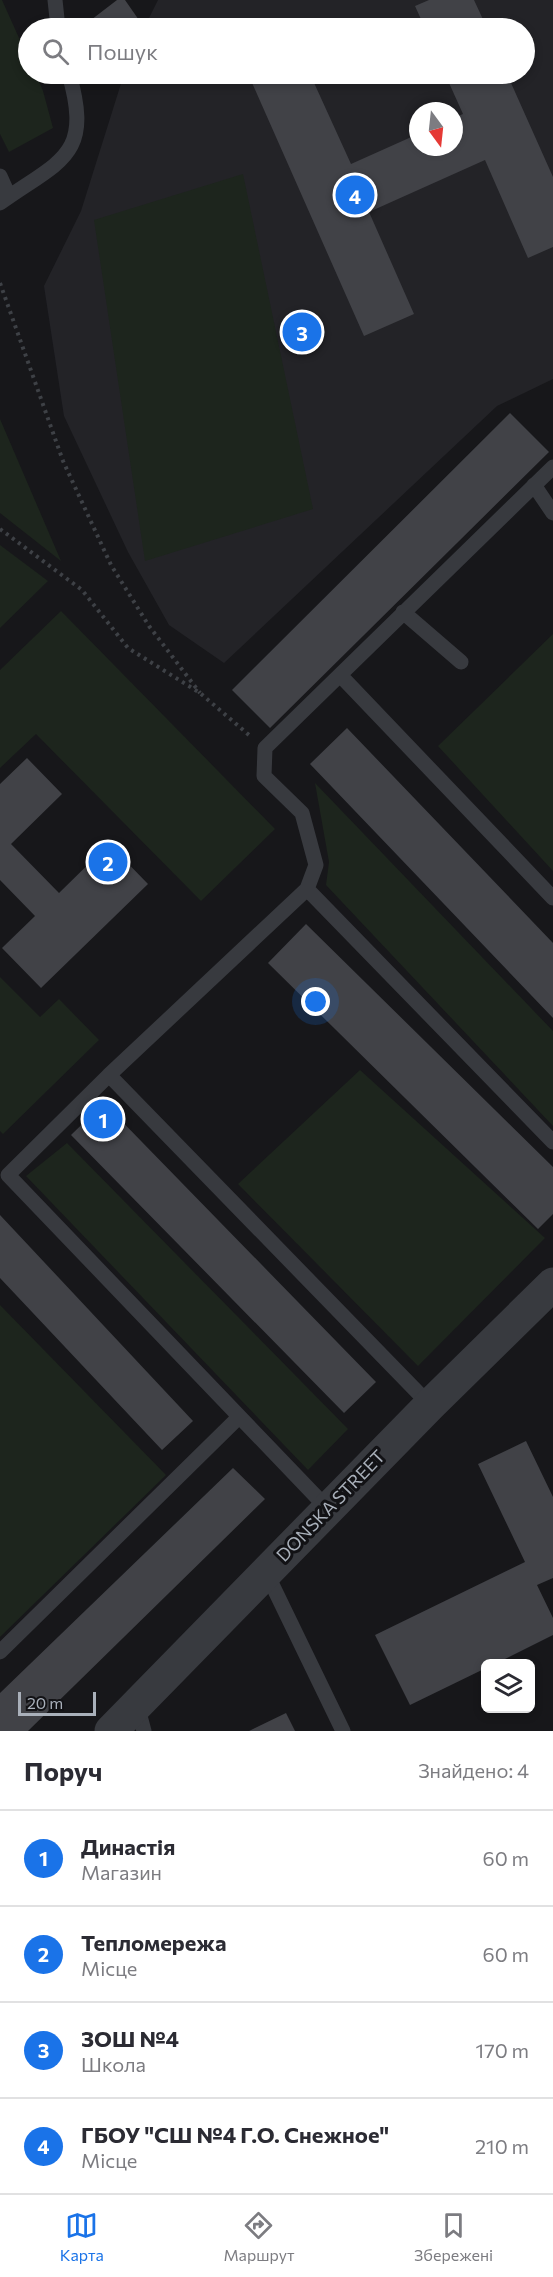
<!DOCTYPE html>
<html lang="uk">
<head>
<meta charset="utf-8">
<style>
	:root { --surface:#fff; --page:#f7f7f7; --text:#2b2b33; --muted:#7c7c81; --line:#e1e1e2; --accent:#1a73e8 }
	body { margin:0; font-family:Commissioner,sans-serif; background:var(--page); color:var(--text) }
	.controls { position:absolute; right:18px; bottom:18px; display:grid; overflow:hidden; border-radius:9px; box-shadow:0 3px 9px #0003 }
	.controls button { width:54px; height:54px; display:grid; place-items:center; padding:0; border:0; border-bottom:2px solid var(--line); background:var(--surface); color:var(--text); font:30px sans-serif }
	.compass { position:absolute; left:409px; top:102px; width:54px; height:54px; border-radius:50%; background:var(--surface); box-shadow:0 3px 9px #0003; rotate:165deg }
	.scale { position:absolute; left:18px; bottom:15px; width:78px; box-sizing:border-box; padding-left:6px; border:3px solid #a9b0ba; border-top:0; font-size:16px; line-height:21px; white-space:nowrap; color:#a9b0ba; -webkit-text-stroke:4px #121215; paint-order:stroke }
	.you { position:absolute; left:316px; top:1002px; width:21px; height:21px; margin:-15px; border:4px solid #fff; border-radius:50%; background:#1a73e8; box-shadow:0 0 0 9px #1a73e833 }
	.badge { display:grid; place-items:center; width:39px; height:39px; border-radius:50%; background:var(--accent); color:#fff; font-size:20px; font-weight:700 }
	.pin { position:absolute; translate:-50% -50%; border:3px solid #fff; box-shadow:0 2px 6px #0006 }
	.list { margin:0; padding:0; list-style:none }
	h2 { display:flex; justify-content:space-between; align-items:center; height:78px; margin:0; padding:0 24px; font-size:26px }
	h2 small { font-size:20px; font-weight:400; color:var(--muted) }
	.list li { display:grid; grid-template-columns:39px 1fr auto; gap:18px; align-items:center; box-sizing:border-box; height:96px; padding:0 24px; border-top:2px solid var(--line) }
	.list b { display:block; font-size:22px; white-space:nowrap }
	.list p { margin:0; font-size:20px; white-space:nowrap; color:var(--muted) }
	.list em { font-size:20px; font-style:normal; color:var(--muted) }
	.icon { flex:none; width:33px; height:33px; fill:none; stroke:currentColor; stroke-width:2; stroke-linecap:round; stroke-linejoin:round }
	.map { position:relative; flex:none; width:553px; height:1731px; overflow:hidden }
	.search { position:absolute; background:var(--surface); box-shadow:0 3px 9px #0003; left:18px; right:18px; top:18px; height:66px; display:flex; align-items:center; gap:15px; box-sizing:border-box; padding:0 21px; border-radius:33px; color:var(--muted); font-size:22px }
	.sheet { height:462px; background:var(--surface) }
	nav { display:flex; justify-content:space-around; align-items:center; box-sizing:border-box; height:84px; border-top:2px solid var(--line); background:var(--surface); font-size:16px; color:var(--muted) }
	nav a { display:grid; justify-items:center; gap:3px }
	nav .on { color:var(--accent) }
	.map>svg:first-child { display:block }
	.built { fill:#232327; fill-rule:evenodd }
	.green { fill:#1d251d }
	.building { fill:#414247 }
	.lines { fill:none; stroke-linecap:round; stroke-linejoin:round }
	.path { stroke:#3e4146; stroke-width:4; stroke-dasharray:3 4.5; stroke-linecap:butt }
	.service { stroke:#383a3f; stroke-width:15 }
	.tertiary { stroke:#383a3f; stroke-width:33 }
	.labels { text-anchor:middle; stroke-width:6; stroke-linejoin:round; paint-order:stroke }
	.street-label { font-size:18px; fill:#a9b0ba; stroke:#121215 }
</style>
</head>
<body>
<div class="map">
<svg width="553" height="1731" viewBox="0 0 553 1731">
	<rect width="100%" height="100%" fill="#17171a"/>
	<path class="built" d="M 158,0 L 553,0 L 553,379 L 497,406 L 224,663 L 169,625 L 128,552 L 64,416 L 44,286 L 81,211 L 124,74 L 524,74 L 524,28 L 144,28 ZM 418,111 L 454,111 L 454,147 L 418,147 Z"/>
	<path class="green" d="M 0,0 L 2,0 L 28,58 L 28,74 L 36,74 L 43,91 L 53,128 L 9,152 L 0,134 Z
		M 243,174 L 313,509 L 145,561 L 94,220 Z
		M 0,419 L 61,561 L 0,513 Z
		M 0,545 L 48,581 L 0,628 Z
		M 61,611 L 275,829 L 201,901 L 36,734 L 0,768 L 0,670 Z
		M 553,634 L 553,871 L 438,746 Z
		M 315,783 L 553,1031 L 553,1126 L 326,885 L 329,862 Z
		M 0,977 L 40,1017 L 59,999 L 99,1040 L 3,1134 L 0,1131 Z
		M 360,1070 L 545,1238 L 418,1366 L 238,1184 Z
		M 67,1143 L 348,1429 L 308,1470 L 26,1176 Z
		M 0,1305 L 166,1475 L 0,1637 Z"/>
	<path class="building" d="M 117,0 L 125,0 L 141,23 L 132,28 L 91,28 L 87,23 Z
		M 429,0 L 474,0 L 487,28 L 425,28 L 415,6 Z
		M 255,74 L 310,74 L 351,164 L 418,134 L 418,147 L 454,147 L 454,118 L 463,114 L 445,74 L 507,74 L 553,177 L 553,247 L 528,258 L 485,160 L 369,212 L 414,314 L 364,336 L 249,76 Z
		M 510,413 L 549,452 L 270,728 L 232,690 Z
		M 347,728 L 553,943 L 553,1018 L 310,764 Z
		M 27,758 L 62,794 L 11,844 L 59,893 L 109,844 L 148,884 L 41,988 L 2,948 L 35,916 L 0,880 L 0,784 Z
		M 306,924 L 553,1167 L 553,1214 L 538,1229 L 268,963 Z
		M 104,1103 L 376,1382 L 344,1413 L 71,1135 Z
		M 0,1215 L 193,1421 L 162,1450 L 0,1278 Z
		M 526,1441 L 553,1497 L 553,1578 L 537,1585 L 553,1618 L 553,1635 L 495,1664 L 486,1664 L 486,1668 L 410,1705 L 375,1635 L 525,1562 L 478,1464 Z
		M 233,1468 L 265,1499 L 28,1731 L 0,1731 L 0,1693 Z
		M 286,1713 L 295,1731 L 249,1731 Z"/>
	<g class="lines">
		<path class="path" d="M 0,283 L 63,461 L 111,565 L 149,626 L 200,693
			M 0,529 L 82,590 L 128,648 L 200,693 L 249,735"/>
		<path class="service" d="M 55,0 L 58,28
			M 0,176 L 9,196
			M 0,203 C 60,160 93,157 69,74
			M 553,467 L 265,748 L 264,776 L 302,813 L 316,865 L 307,889 L 553,1142
			M 534,485 L 553,513
			M 403,612 L 461,662
			M 340,675 L 553,898
			M 307,889 L 109,1075 L 8,1175 L 328,1509
			M 109,1075 L 430,1405
			M 266,1572 L 343,1731
			M 0,1652 L 239,1417
			M 137,1705 L 144,1731"/>
		<path class="tertiary" d="M 111,1731 L 430,1405 L 553,1284"/>
	</g>
	<g class="labels">
		<g class="street-label">
			<text transform="translate(331 1506) rotate(-46)" y="6">DONSKA STREET</text>
		</g>
	</g>
</svg>
<div class="controls">
<button><svg class="icon" aria-label="layers" viewBox="0 0 24 24"><path d="M12 4l9 5-9 5-9-5zM3 14l9 5 9-5"/></svg></button>
</div>
<svg class="compass" viewBox="-18 -18 36 36"><path d="M0-13l5 13h-10z" fill="#e53935"/><path d="M0 13l5-13h-10z" fill="#7c7c81"/></svg>
<div class="scale">20 m</div>
<div class="you"></div>
<div class="pin badge" style="left:103px;top:1119px">1</div>
<div class="pin badge" style="left:108px;top:862px">2</div>
<div class="pin badge" style="left:302px;top:332px">3</div>
<div class="pin badge" style="left:355px;top:195px">4</div>
<div class="search"><svg class="icon" aria-label="search" viewBox="0 0 24 24"><circle cx="10" cy="10" r="6"/><path d="M15 15l6 6"/></svg>Пошук</div>
</div>
<section class="sheet">
<h2>Поруч<small>Знайдено: 4</small></h2>
<ul class="list">
<li><span class="badge">1</span><div><b>Династія</b><p>Магазин</p></div><em>60 m</em></li>
<li><span class="badge">2</span><div><b>Тепломережа</b><p>Місце</p></div><em>60 m</em></li>
<li><span class="badge">3</span><div><b>ЗОШ №4</b><p>Школа</p></div><em>170 m</em></li>
<li><span class="badge">4</span><div><b>ГБОУ &quot;СШ №4 Г.О. Снежное&quot;</b><p>Місце</p></div><em>210 m</em></li>
</ul>
</section>
<nav>
<a class="on"><svg class="icon" aria-label="map" viewBox="0 0 24 24"><path d="M3 6l6-2 6 2 6-2v14l-6 2-6-2-6 2zM9 4v14M15 6v14"/></svg>Карта</a>
<a><svg class="icon" aria-label="directions" viewBox="0 0 24 24"><path d="M12 3l9 9-9 9-9-9zM9 14v-3h6M13 9l2 2-2 2"/></svg>Маршрут</a>
<a><svg class="icon" aria-label="saved" viewBox="0 0 24 24"><path d="M7 4h10v16l-5-4-5 4z"/></svg>Збережені</a>
</nav>
</body>
</html>
